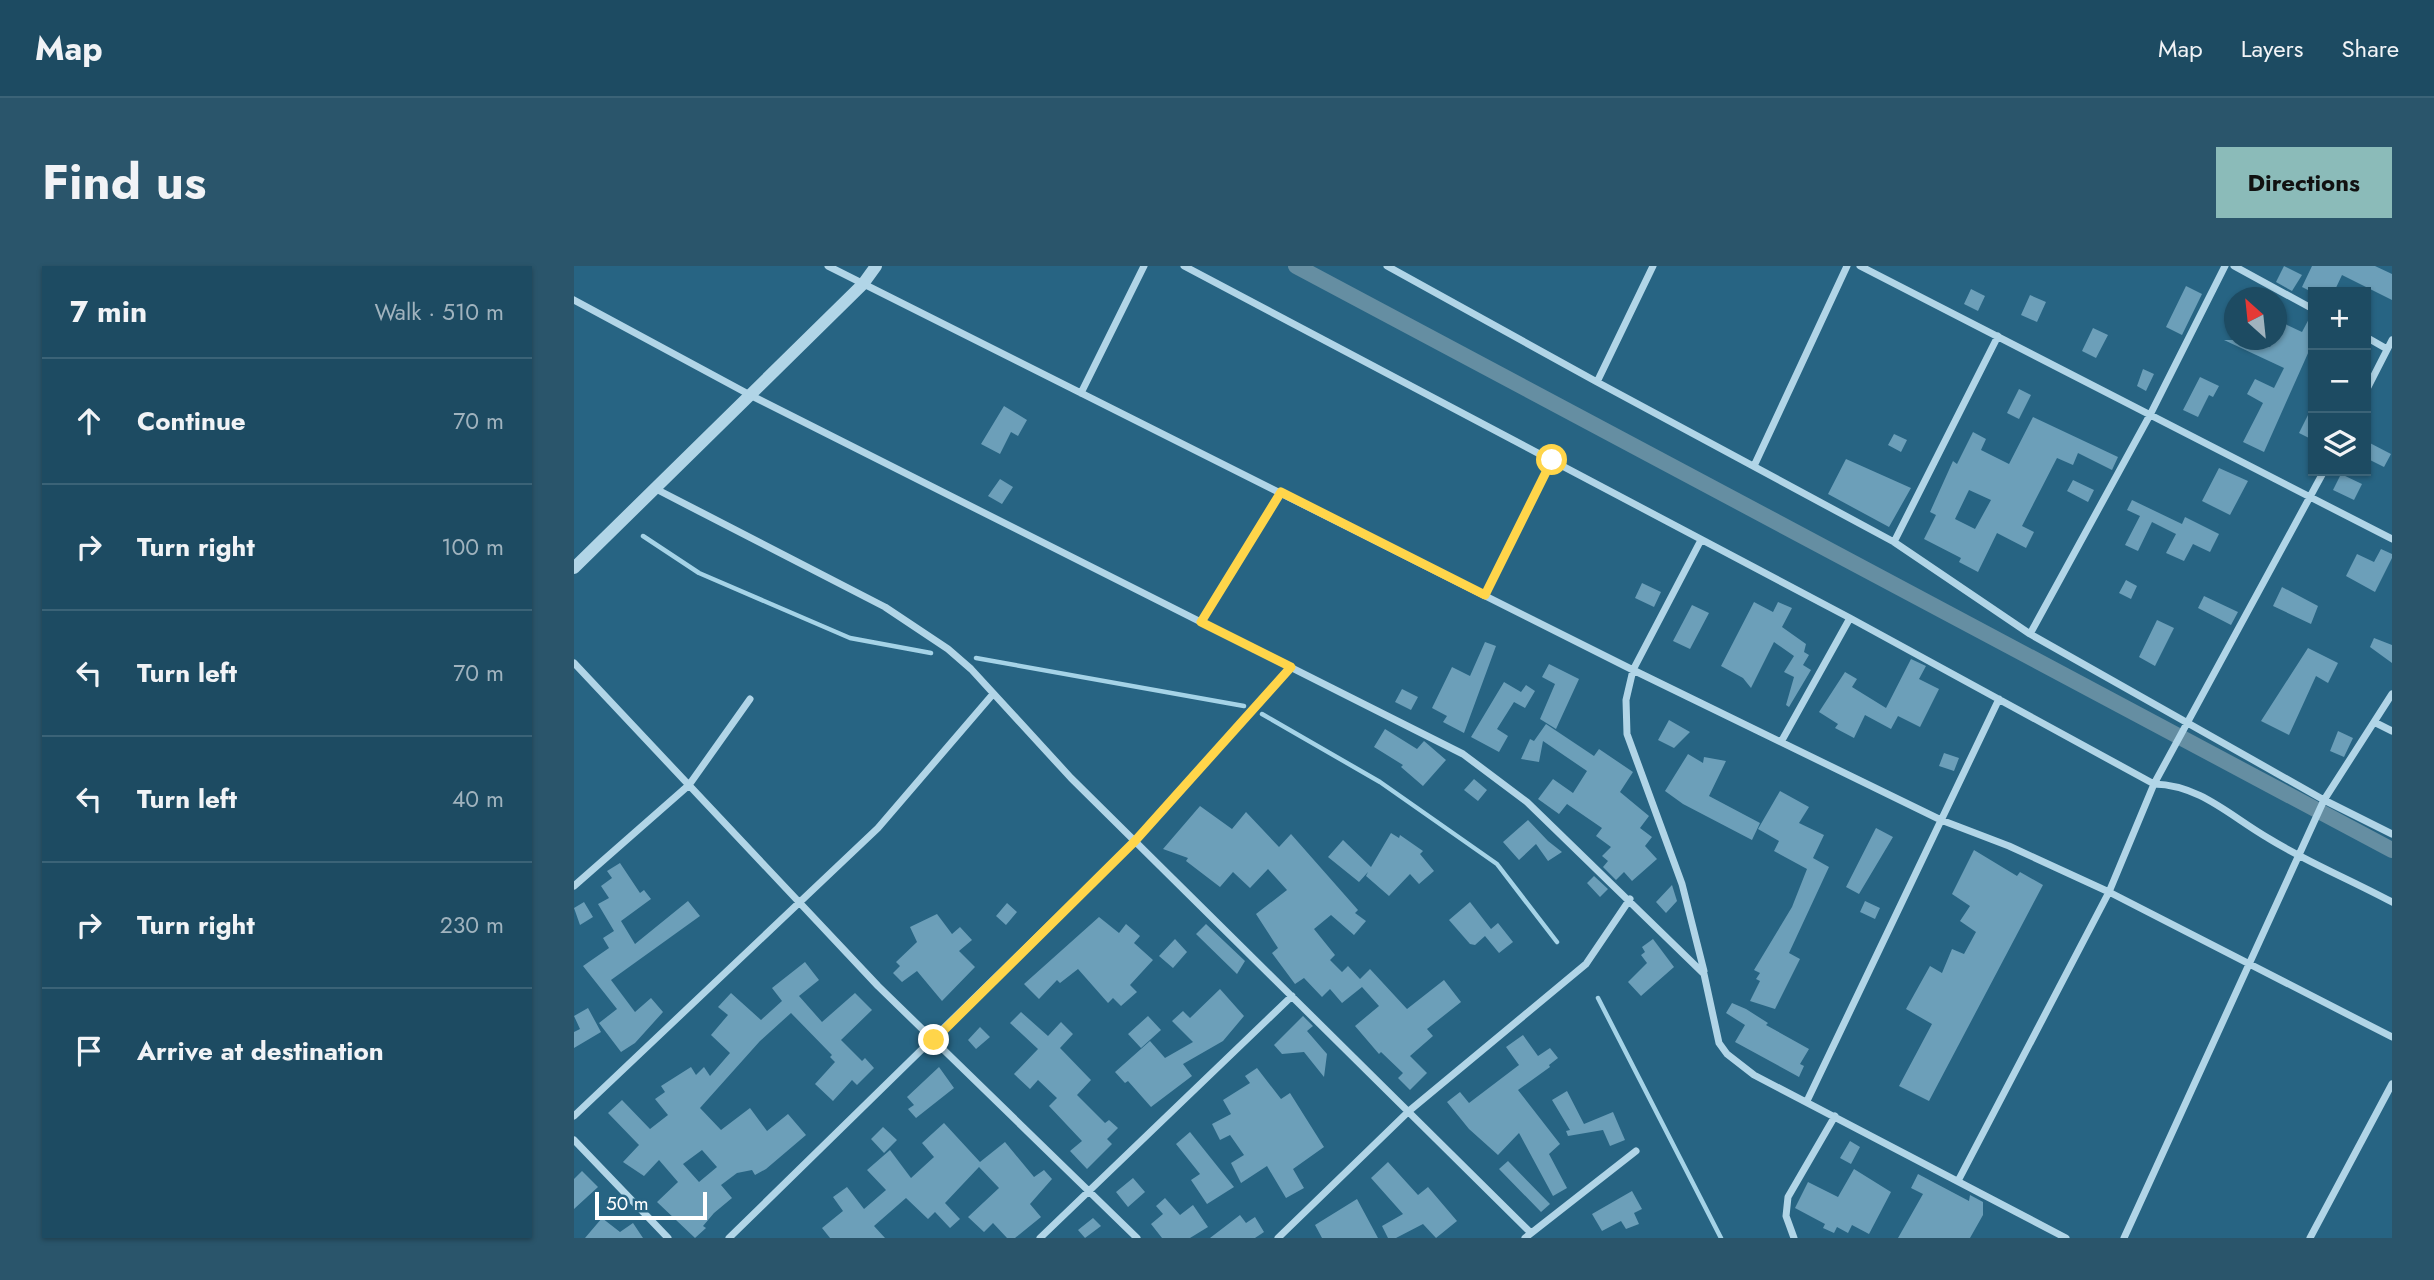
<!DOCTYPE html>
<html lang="en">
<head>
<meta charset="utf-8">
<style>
	:root { --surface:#1d4b62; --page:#2a556b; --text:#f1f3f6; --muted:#a0b3be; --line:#3b6377; --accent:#8bbbb9 }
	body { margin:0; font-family:Jost,sans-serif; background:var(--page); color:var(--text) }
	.controls { position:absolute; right:21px; top:21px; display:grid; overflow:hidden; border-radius:0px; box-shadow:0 2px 5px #0004 }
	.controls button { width:63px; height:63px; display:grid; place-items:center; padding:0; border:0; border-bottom:2px solid var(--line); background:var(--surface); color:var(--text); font:35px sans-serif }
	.compass { position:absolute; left:1650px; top:21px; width:63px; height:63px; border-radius:50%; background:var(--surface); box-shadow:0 2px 5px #0004; rotate:333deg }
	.scale { position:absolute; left:21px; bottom:18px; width:112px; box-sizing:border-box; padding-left:7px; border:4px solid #fff; border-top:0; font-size:19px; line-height:24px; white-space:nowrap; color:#fff; -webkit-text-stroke:5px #276483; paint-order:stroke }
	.stop { position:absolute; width:21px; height:21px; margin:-16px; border:5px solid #ffd54a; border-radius:50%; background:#fff }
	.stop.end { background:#ffd54a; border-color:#fff; box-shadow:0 2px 7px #0008 }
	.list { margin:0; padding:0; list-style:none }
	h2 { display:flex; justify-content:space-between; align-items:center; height:91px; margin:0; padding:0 28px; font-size:30px }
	h2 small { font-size:23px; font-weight:400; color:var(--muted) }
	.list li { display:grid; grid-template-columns:46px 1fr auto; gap:21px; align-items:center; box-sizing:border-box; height:126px; padding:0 28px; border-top:2px solid var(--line) }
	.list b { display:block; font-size:26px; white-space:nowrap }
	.list em { font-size:23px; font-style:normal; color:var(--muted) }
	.icon { flex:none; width:38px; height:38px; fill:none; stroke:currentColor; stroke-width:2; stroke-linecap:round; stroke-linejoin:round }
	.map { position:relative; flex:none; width:1818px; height:972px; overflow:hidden; border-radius:0px }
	header { display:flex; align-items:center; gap:42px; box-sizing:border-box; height:98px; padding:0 35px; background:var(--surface); border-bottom:2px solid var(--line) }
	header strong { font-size:33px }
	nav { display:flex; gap:38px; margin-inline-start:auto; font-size:24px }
	.intro { display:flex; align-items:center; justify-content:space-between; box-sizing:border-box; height:168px; padding:0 42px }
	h1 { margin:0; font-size:49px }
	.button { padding:18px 32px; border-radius:0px; background:var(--accent); color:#111; font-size:24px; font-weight:700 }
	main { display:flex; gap:42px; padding:0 42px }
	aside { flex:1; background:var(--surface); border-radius:0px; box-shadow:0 2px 5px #0004 }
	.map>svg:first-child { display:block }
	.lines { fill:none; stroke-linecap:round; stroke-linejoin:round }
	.stream { stroke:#a5d3e7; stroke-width:4.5 }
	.canal { stroke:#658ea2; stroke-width:16 }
	.building { fill:#6c9fb9; fill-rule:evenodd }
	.minor { stroke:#b1d5e7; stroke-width:7 }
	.tertiary { stroke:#b1d5e7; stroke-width:12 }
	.route { stroke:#ffd54a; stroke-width:9 }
</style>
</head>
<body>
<header>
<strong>Map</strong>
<nav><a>Map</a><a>Layers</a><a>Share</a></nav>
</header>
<div class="intro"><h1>Find us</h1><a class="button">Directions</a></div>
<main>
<aside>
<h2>7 min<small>Walk · 510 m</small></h2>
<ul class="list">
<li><svg class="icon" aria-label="ahead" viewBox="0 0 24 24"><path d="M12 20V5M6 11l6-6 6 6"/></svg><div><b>Continue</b></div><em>70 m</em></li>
<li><svg class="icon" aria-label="right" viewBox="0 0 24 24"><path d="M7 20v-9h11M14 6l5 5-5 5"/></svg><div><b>Turn right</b></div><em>100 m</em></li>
<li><svg class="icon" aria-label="left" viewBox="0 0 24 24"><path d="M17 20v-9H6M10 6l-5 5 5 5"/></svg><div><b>Turn left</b></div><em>70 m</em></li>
<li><svg class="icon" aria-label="left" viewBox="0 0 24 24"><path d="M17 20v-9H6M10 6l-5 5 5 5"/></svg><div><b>Turn left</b></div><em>40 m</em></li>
<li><svg class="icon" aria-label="right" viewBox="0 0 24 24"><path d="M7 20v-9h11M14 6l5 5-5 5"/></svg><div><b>Turn right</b></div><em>230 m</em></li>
<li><svg class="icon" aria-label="arrive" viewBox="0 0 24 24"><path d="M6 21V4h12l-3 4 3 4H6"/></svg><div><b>Arrive at destination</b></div></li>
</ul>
</aside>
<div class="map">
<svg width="1818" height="972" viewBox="0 0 1818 972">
	<rect width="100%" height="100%" fill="#276483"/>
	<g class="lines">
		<path class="stream" d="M 69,270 L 125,307 L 276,372 L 357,387
			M 402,392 L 670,440
			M 688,448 L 806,516 L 923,598 L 983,676
			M 1024,732 L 1147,972"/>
		<path class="canal" d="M 722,0 L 1818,584"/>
	</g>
	<path class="building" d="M 1710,0 L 1728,9 L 1718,25 L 1702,16 Z
		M 1738,0 L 1801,0 L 1818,8 L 1818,34 L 1768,9 L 1760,26 L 1738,26 L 1728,21 Z
		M 1612,20 L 1628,28 L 1608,69 L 1592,61 Z
		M 1397,23 L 1411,30 L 1404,45 L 1390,38 Z
		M 1456,29 L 1472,36 L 1463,56 L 1447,49 Z
		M 1737,49 L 1739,76 L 1690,186 L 1669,176 L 1689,137 L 1673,128 L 1681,113 L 1700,122 L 1710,102 L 1650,74 L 1684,74 L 1696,81 L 1709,57 L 1728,66 Z
		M 1519,62 L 1534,69 L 1522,92 L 1508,85 Z
		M 1569,103 L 1580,108 L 1572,125 L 1563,120 Z
		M 1626,111 L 1645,120 L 1639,131 L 1635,129 L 1624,151 L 1609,144 Z
		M 1445,123 L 1457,129 L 1445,153 L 1433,147 Z
		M 1739,139 L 1739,174 L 1725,167 Z
		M 430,140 L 453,154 L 444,170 L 437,166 L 426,188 L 407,178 Z
		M 1459,151 L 1544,191 L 1538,204 L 1504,187 L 1499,199 L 1483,192 L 1448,260 L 1460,266 L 1452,282 L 1423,267 L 1404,306 L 1385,296 L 1387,292 L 1350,273 L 1362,249 L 1356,246 L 1379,195 L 1383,198 L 1399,166 L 1412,173 L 1407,184 L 1435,198 ZM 1395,224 L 1417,234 L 1401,263 L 1381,253 Z
		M 1320,168 L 1333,174 L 1327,186 L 1314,179 Z
		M 1792,175 L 1817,188 L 1810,201 L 1792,192 Z
		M 1272,193 L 1337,222 L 1315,261 L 1254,228 Z
		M 1645,202 L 1674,215 L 1656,249 L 1628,235 Z
		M 1767,208 L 1788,218 L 1780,234 L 1759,224 Z
		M 426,213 L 439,221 L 428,238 L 414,230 Z
		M 1499,214 L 1520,224 L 1514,236 L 1493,225 Z
		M 1558,234 L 1608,258 L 1611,251 L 1645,268 L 1636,286 L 1619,278 L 1610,295 L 1592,287 L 1602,268 L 1578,256 L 1564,285 L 1551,279 L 1566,250 L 1553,244 Z
		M 1807,283 L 1818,288 L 1818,292 L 1801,326 L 1772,310 L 1783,288 L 1800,296 Z
		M 1552,314 L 1563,320 L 1557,333 L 1545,327 Z
		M 1068,317 L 1087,326 L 1080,341 L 1061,332 Z
		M 1708,321 L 1744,340 L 1737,358 L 1699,340 Z
		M 1630,330 L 1664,346 L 1657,359 L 1624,342 Z
		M 1180,336 L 1199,346 L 1204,336 L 1218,342 L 1208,361 L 1232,378 L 1230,386 L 1235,389 L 1229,399 L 1237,404 L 1215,441 L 1212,439 L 1220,411 L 1210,406 L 1220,390 L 1200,376 L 1177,422 L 1169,412 L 1147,400 Z
		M 1118,339 L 1135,347 L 1116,383 L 1099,375 Z
		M 1583,354 L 1600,362 L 1581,400 L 1565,391 Z
		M 1800,372 L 1818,379 L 1818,397 L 1796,381 Z
		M 911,376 L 922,380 L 890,467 L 869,456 L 873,450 L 858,442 L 878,401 L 896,410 Z
		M 1734,382 L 1764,397 L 1754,417 L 1742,410 L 1715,469 L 1687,455 Z
		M 1337,393 L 1352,400 L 1345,413 L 1365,423 L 1346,461 L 1324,450 L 1317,463 L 1291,449 L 1280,472 L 1261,462 L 1264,458 L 1245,446 L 1271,406 L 1283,413 L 1278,421 L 1312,442 Z
		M 975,398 L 1005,413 L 982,463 L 966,453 L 981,418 L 968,411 Z
		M 930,416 L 947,426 L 952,419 L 961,425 L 951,442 L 940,436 L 923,463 L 934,470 L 925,486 L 897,471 Z
		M 828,423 L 844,431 L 837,444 L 821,436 Z
		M 1095,454 L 1116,466 L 1100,482 L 1084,474 Z
		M 972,458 L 1020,490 L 1025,483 L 1059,506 L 1046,526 L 1075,550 L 1066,562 L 1078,571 L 1071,580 L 1083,593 L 1058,615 L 1050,606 L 1042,614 L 1029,601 L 1034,595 L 1028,590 L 1037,581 L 1022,570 L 1028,562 L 993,538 L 985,548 L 964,533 L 979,513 L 999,527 L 1013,505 L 969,475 L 965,496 L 947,493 L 956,473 L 960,475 Z
		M 811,463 L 843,483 L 850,475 L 872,494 L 849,520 L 827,501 L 829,499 L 800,481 Z
		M 1764,465 L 1779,472 L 1770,491 L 1756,485 Z
		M 1370,487 L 1385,492 L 1380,505 L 1365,500 Z
		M 1114,488 L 1129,497 L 1130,491 L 1152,495 L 1135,530 L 1186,557 L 1178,574 L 1109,538 L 1091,525 Z
		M 900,513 L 913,524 L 904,535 L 890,524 Z
		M 1206,525 L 1235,541 L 1225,557 L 1250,569 L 1239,592 L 1255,601 L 1215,687 L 1226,693 L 1201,743 L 1176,735 L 1186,715 L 1182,713 L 1186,707 L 1180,704 L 1218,641 L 1233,603 L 1200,585 L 1205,575 L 1184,563 Z
		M 626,540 L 658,563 L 672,546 L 705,581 L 717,568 L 784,644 L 781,647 L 792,655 L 780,669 L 757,649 L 740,663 L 761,689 L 756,694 L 768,706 L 774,700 L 786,713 L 796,703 L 833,743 L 870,714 L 887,736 L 853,763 L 859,770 L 836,790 L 853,807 L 836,824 L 824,812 L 829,807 L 807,786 L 805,788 L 781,760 L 805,740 L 788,721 L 768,737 L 756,723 L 748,731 L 730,712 L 721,718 L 698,687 L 704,682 L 682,648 L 713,624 L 694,603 L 676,622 L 659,606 L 646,621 L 612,595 L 614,592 L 589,583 Z
		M 954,554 L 974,575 L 988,586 L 974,595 L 962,578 L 945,594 L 929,576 Z
		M 1302,562 L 1319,571 L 1285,628 L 1272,621 Z
		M 817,567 L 825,572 L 826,569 L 849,585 L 846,588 L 860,605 L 845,618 L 836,608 L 815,630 L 792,610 L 794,606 L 785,616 L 754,591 L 769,574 L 797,601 Z
		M 1400,584 L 1443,610 L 1446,606 L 1469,619 L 1355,835 L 1325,820 L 1358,758 L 1332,743 L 1356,700 L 1368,707 L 1378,683 L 1390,688 L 1402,666 L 1386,655 L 1396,640 L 1378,628 Z
		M 46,597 L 66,627 L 70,624 L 77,633 L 47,655 L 61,678 L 114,635 L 126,650 L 37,714 L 61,746 L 77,732 L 89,746 L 61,777 L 47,786 L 25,757 L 43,743 L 9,700 L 35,682 L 29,672 L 40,665 L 24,638 L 35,632 L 27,620 L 38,612 L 33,605 Z
		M 1020,610 L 1034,623 L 1026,631 L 1013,617 Z
		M 1098,619 L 1103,635 L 1092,647 L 1082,636 Z
		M 1291,635 L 1306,642 L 1301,653 L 1286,646 Z
		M 10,636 L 19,651 L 6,659 L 0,642 Z
		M 896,636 L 917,663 L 924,657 L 939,676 L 925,687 L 911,670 L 901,679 L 896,678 L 875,654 Z
		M 433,637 L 443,646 L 432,659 L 422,650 Z
		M 363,648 L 378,668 L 386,661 L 398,674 L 385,685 L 401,701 L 368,735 L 343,705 L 328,716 L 319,707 L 326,700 L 322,696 L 343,676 L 336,661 Z
		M 525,651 L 545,667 L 552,658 L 566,670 L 560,677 L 579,694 L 556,719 L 563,726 L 547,740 L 539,732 L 534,737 L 504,703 L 486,717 L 483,714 L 465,733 L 450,718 Z
		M 632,658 L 671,695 L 663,708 L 622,668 Z
		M 601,673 L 613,686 L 599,702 L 585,690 Z
		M 1079,673 L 1100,701 L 1067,730 L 1054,716 L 1073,697 L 1067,689 L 1071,686 L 1068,681 Z
		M 231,696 L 245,714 L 225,730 L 248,756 L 281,727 L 298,744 L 267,774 L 288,795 L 291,792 L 300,802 L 283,819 L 278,814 L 259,835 L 241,818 L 261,796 L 256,791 L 258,789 L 217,747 L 186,775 L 126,842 L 147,864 L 176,842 L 193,865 L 214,848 L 232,869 L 192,903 L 181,909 L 178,904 L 163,907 L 147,919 L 158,932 L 140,947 L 129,960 L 132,962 L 121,972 L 83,936 L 104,916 L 85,894 L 70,910 L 49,896 L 65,879 L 34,847 L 48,834 L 76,863 L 94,849 L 81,833 L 91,826 L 87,820 L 117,801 L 122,809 L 130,801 L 136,810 L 156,787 L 137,769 L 154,749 L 144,741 L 157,727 L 187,754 L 208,735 L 198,722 ZM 128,884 L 143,901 L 125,916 L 109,898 Z
		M 646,723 L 670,750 L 649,775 L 609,798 L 618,810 L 577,841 L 554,815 L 551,817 L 541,806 L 576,775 L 591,792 L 619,776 L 598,755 L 609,745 L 616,752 Z
		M 1158,737 L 1172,743 L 1194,757 L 1192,759 L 1235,783 L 1226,798 L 1230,800 L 1225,811 L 1161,776 L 1171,759 L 1152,747 Z
		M 14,742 L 27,766 L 0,782 L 0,766 L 6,763 L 0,750 Z
		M 447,746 L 474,770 L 487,756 L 499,768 L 486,782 L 517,814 L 503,829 L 531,857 L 535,854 L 544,862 L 533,873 L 538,878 L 513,903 L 496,885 L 508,875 L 475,840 L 483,832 L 464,814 L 456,823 L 440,808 L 464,783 L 436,757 Z
		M 574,750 L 587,764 L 567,782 L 554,768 Z
		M 729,750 L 739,760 L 733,765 L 753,788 L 750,811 L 730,786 L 708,788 L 700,779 Z
		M 406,761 L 416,771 L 402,783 L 394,774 Z
		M 949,769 L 964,790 L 976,782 L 984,792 L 975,799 L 976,801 L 944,824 L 986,878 L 975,888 L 993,922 L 979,930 L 945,867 L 924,889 L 895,863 L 873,836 L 886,826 L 895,837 L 945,799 L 932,781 Z
		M 365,801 L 380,822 L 342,852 L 334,843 L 340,839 L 333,831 Z
		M 683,802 L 707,833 L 716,827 L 750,881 L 719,903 L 730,922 L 712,932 L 693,900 L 667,917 L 657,897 L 670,889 L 656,869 L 646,874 L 638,858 L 657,848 L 649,834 L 676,817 L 671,810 Z
		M 993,825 L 1010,858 L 1039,846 L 1051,874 L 1036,880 L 1029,864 L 994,870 L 992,865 L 996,864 L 978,834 Z
		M 370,857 L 406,896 L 431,876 L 460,911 L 470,904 L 478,913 L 456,938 L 467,951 L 441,972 L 433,972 L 419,957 L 410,966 L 394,951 L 425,922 L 405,901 L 371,937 L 386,953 L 376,962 L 361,946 L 354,953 L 332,932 L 300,960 L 311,972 L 256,972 L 248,962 L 269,945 L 259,931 L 273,921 L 290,943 L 312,924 L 293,904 L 316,884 L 337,912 L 360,891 L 348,877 Z
		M 309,861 L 323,874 L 310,887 L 297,873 Z
		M 616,866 L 660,921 L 633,938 L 617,914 L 626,908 L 602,878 Z
		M 1276,875 L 1286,881 L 1277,898 L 1266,892 Z
		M 934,895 L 976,938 L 967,946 L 925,903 Z
		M 814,896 L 844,929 L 854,921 L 883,955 L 862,972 L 849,958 L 822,972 L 814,972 L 808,960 L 829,948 L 797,912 Z
		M 1280,903 L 1317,926 L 1295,968 L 1278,959 L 1274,967 L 1263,961 L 1260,967 L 1249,962 L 1251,958 L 1221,942 L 1234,916 L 1264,931 Z
		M 8,905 L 24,921 L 0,943 L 0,913 Z
		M 1344,908 L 1395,935 L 1396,929 L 1409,936 L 1409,949 L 1396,972 L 1324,972 L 1349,928 L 1337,922 Z
		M 559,912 L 571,926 L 554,941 L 542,926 Z
		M 1058,925 L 1068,943 L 1060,947 L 1065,958 L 1052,963 L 1047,955 L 1028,965 L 1018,948 Z
		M 591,932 L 606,949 L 619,939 L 634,961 L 616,972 L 588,972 L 577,958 L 589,948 L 582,940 Z
		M 783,933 L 804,972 L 748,972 L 741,959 Z
		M 666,949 L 672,957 L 681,951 L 690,966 L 681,972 L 636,972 Z
		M 28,952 L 46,966 L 59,957 L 69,972 L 11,972 Z
		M 519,952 L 527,960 L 511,972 L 504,964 Z"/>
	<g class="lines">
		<path class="minor" d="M 254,0 L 1059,404 L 1367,554 L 1435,580 L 1535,626 L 1818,771
			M 610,0 L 1276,352 L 1580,518 C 1626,519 1656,550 1694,572 C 1733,596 1777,614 1818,636
			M 813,0 L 1023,116 L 1079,0
			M 1286,0 L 1818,273
			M 1660,0 L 1739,43
			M 0,34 L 178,130 L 889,488 L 953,536 L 1130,708 L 1145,777 L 1153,788 L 1180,809 L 1492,972
			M 1792,71 L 1813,83
			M 1023,116 L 1320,276 L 1456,368 L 1750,534 L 1818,568
			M 1792,125 L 1818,74
			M 507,127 L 570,0
			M 1180,200 L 1273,0
			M 82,223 L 311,341 L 374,383 L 397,403 L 497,512 L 957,967
			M 1127,274 L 1059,404 L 1052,434 L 1053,468 L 1108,618 L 1130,705
			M 1320,276 L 1424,70
			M 911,329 L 978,194
			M 627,356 L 707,226
			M 1456,368 L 1577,147 L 1651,0
			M 0,397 L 304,720 L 563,972
			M 1802,457 L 1818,465
			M 1207,476 L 1276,352
			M 0,620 L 115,519 L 176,433
			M 1233,835 L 1425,433
			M 0,850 L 304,562 L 419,428
			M 0,874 L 94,972
			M 1384,915 L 1535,626 L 1580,518 L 1750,205
			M 155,972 L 561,575 L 717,401
			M 466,972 L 718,730
			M 704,972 L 835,845 L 1012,698 L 1056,633
			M 951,972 L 1062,885
			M 1220,972 L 1212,950 L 1214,931 L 1261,850
			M 1550,972 L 1750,534 L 1818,428
			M 1736,972 L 1818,818"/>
		<path class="tertiary" d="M 0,302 L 289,18 L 302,0"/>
	</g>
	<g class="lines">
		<path class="route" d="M 360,774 L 561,575 L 717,401 L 627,356 L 707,226 L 911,329 L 978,194"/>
	</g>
</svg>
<div class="controls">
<button>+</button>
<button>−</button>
<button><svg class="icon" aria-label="layers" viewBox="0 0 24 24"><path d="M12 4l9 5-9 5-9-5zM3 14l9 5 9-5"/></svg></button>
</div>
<svg class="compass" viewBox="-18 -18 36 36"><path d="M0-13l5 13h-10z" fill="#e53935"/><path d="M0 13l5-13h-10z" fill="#a0b3be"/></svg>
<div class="scale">50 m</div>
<div class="stop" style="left:978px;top:194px"></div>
<div class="stop end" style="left:360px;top:774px"></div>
</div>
</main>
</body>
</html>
